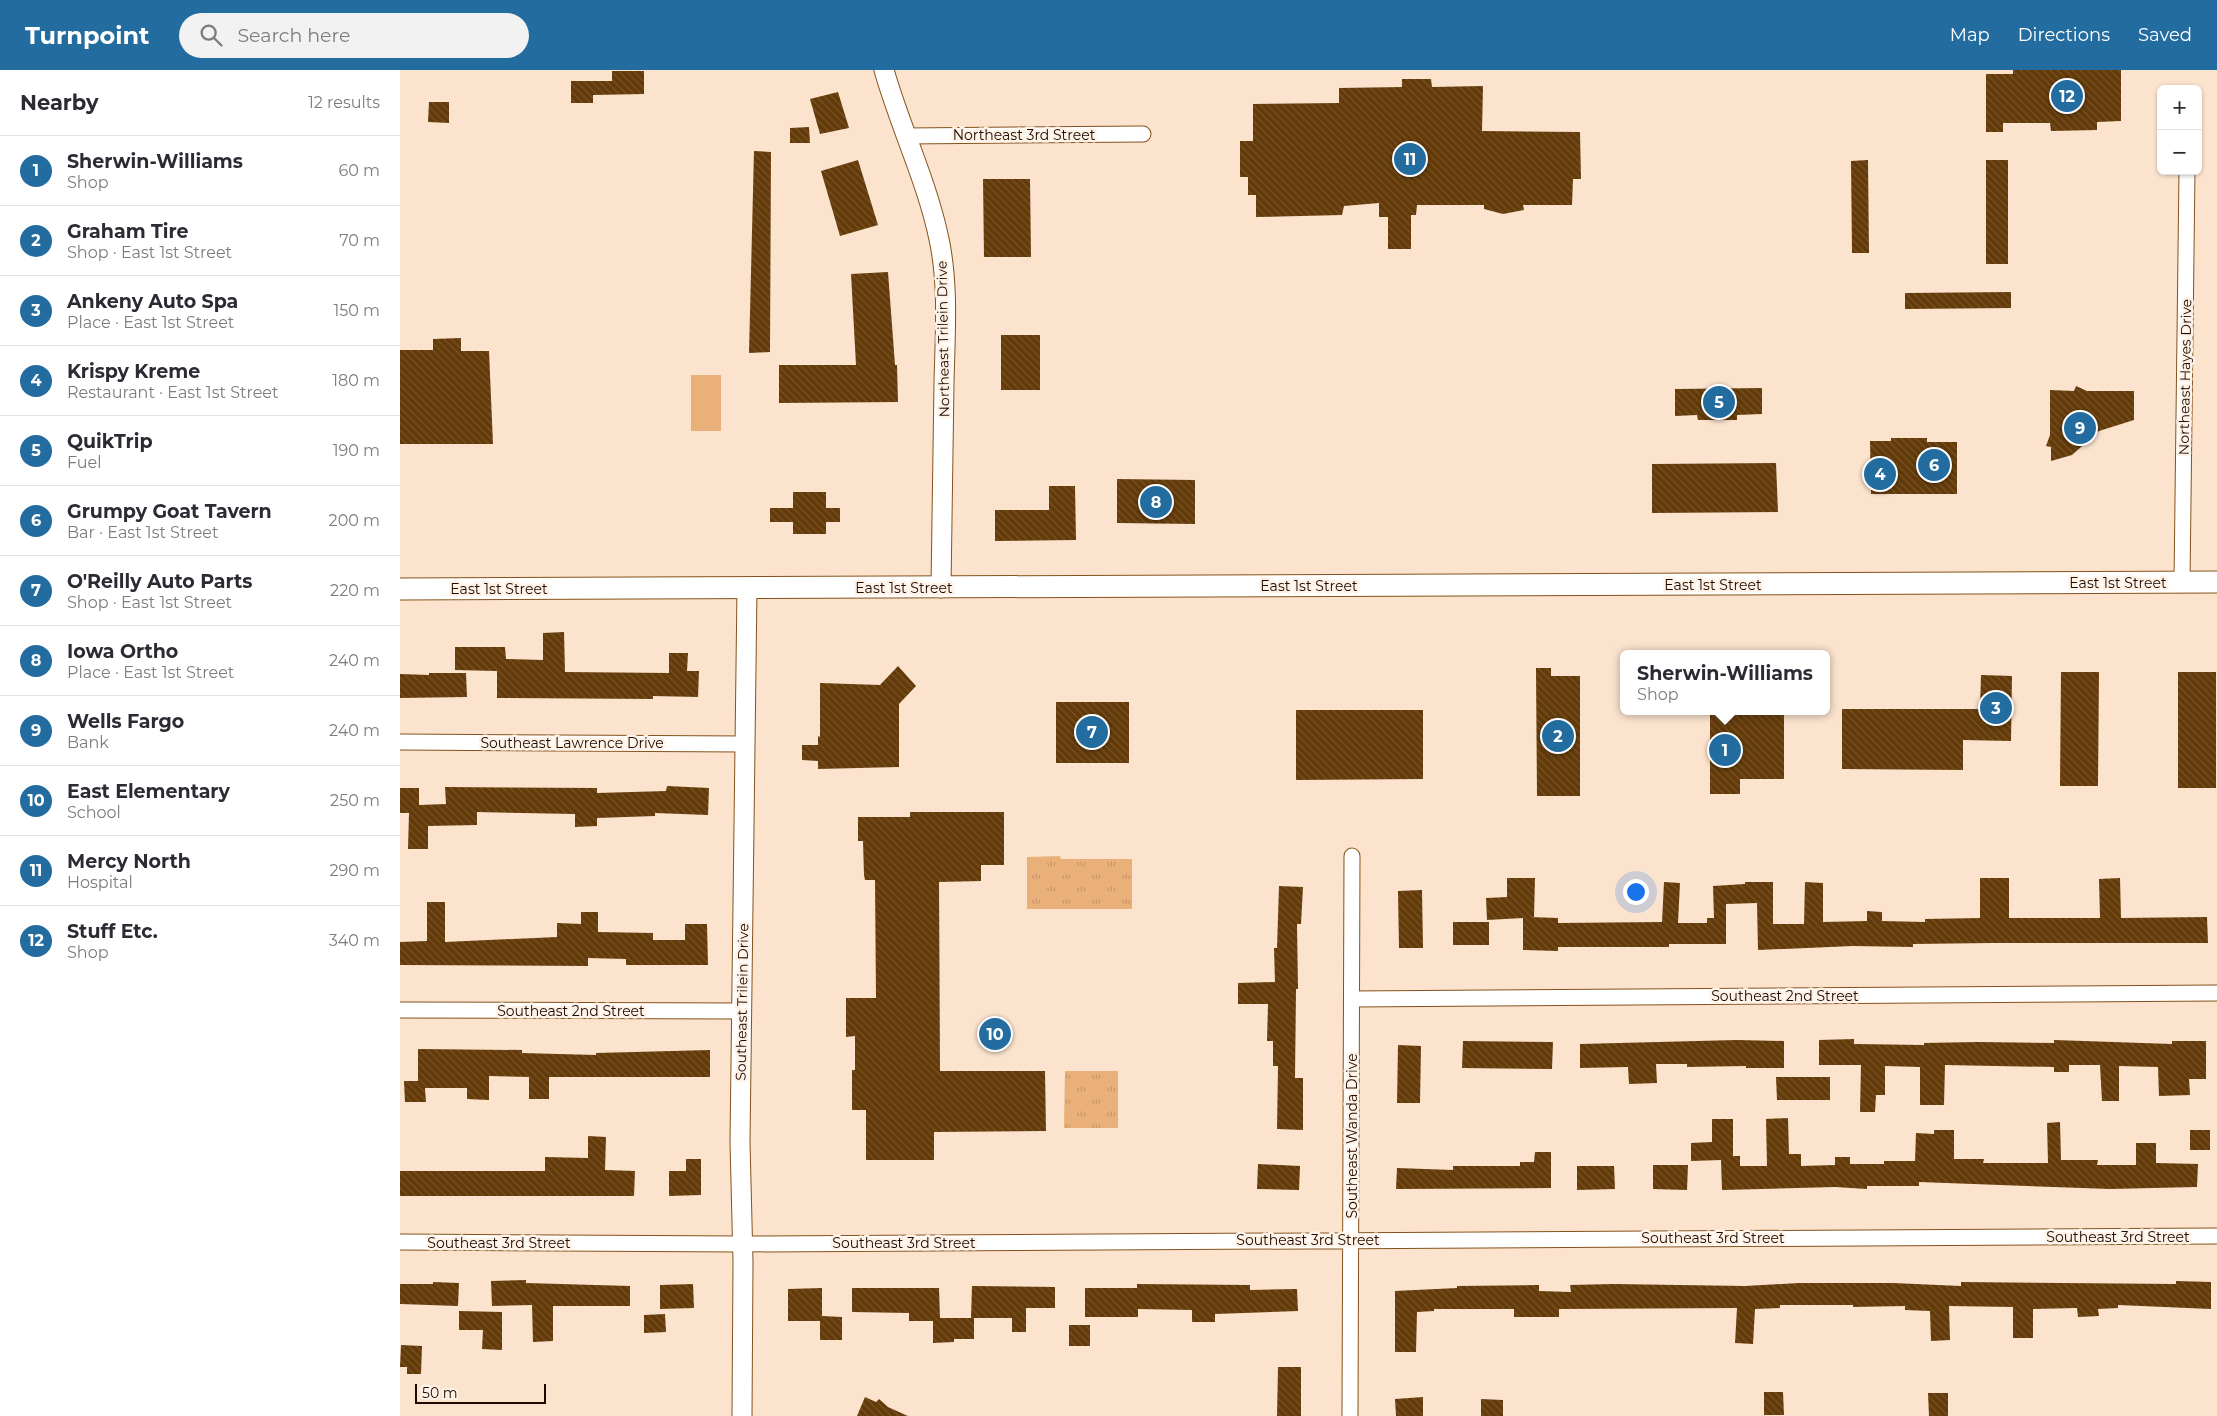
<!DOCTYPE html>
<html lang="en">
<head>
<meta charset="utf-8">
<style>
	:root { --surface:#fff; --page:#f2f2f3; --text:#2b2b33; --muted:#7c7c81; --line:#e1e1e2; --accent:#236c9f }
	body { margin:0; font-family:Montserrat,sans-serif; background:var(--page); color:var(--text) }
	.controls { position:absolute; right:15px; top:15px; display:grid; overflow:hidden; border-radius:8px; box-shadow:0 1px 4px #0004 }
	.controls button { width:45px; height:45px; display:grid; place-items:center; padding:0; border:0; border-bottom:1px solid var(--line); background:var(--surface); color:var(--text); font:25px sans-serif }
	.scale { position:absolute; left:15px; bottom:12px; width:131px; box-sizing:border-box; padding-left:5px; border:2px solid #1d0900; border-top:0; font-size:14px; line-height:18px; white-space:nowrap; color:#1d0900; -webkit-text-stroke:4px #fff3e8; paint-order:stroke }
	.you { position:absolute; left:1235px; top:821px; width:18px; height:18px; margin:-12px; border:4px solid #fff; border-radius:50%; background:#1a73e8; box-shadow:0 0 0 8px #1a73e833 }
	.badge { display:grid; place-items:center; width:32px; height:32px; border-radius:50%; background:var(--accent); color:#fff; font-size:16px; font-weight:700 }
	.pin { position:absolute; translate:-50% -50%; border:2px solid #fff; box-shadow:0 1px 5px #0006 }
	.popup { position:absolute; left:1220px; top:580px; width:210px; height:65px; box-sizing:border-box; display:grid; place-content:center; border-radius:8px; background:var(--surface); filter:drop-shadow(0 1px 4px #0005); font-size:16px; white-space:nowrap; color:var(--muted) }
	.popup b { font-size:19px; color:var(--text) }
	.popup::after { content:''; position:absolute; left:50%; top:100%; margin-left:-10px; border:10px solid transparent; border-top-color:var(--surface) }
	.list { margin:0; padding:0; list-style:none }
	h2 { display:flex; justify-content:space-between; align-items:center; height:65px; margin:0; padding:0 20px; font-size:21px }
	h2 small { font-size:16px; font-weight:400; color:var(--muted) }
	.list li { display:grid; grid-template-columns:32px 1fr auto; gap:15px; align-items:center; box-sizing:border-box; height:70px; padding:0 20px; border-top:1px solid var(--line) }
	.list b { display:block; font-size:19px; white-space:nowrap }
	.list p { margin:0; font-size:16px; white-space:nowrap; color:var(--muted) }
	.list em { font-size:16px; font-style:normal; color:var(--muted) }
	.icon { flex:none; width:28px; height:28px; fill:none; stroke:currentColor; stroke-width:2; stroke-linecap:round; stroke-linejoin:round }
	.map { position:relative; flex:none; width:1817px; height:1346px; overflow:hidden }
	header { display:flex; align-items:center; gap:30px; box-sizing:border-box; height:70px; padding:0 25px; background:var(--accent); color:#fff }
	header strong { font-size:24px }
	nav { display:flex; gap:28px; margin-inline-start:auto; font-size:18px }
	.search { width:350px; height:45px; background:var(--page); display:flex; align-items:center; gap:12px; box-sizing:border-box; padding:0 18px; border-radius:28px; color:var(--muted); font-size:19px }
	main { display:flex }
	aside { flex:1; background:var(--surface) }
	.map>svg:first-child { display:block }
	.grass { fill:url(#grass-tufts) }
	.pitch { fill:#eab079 }
	.building { fill:url(#building-back-hatch) }
	.lines { fill:none; stroke-linecap:round; stroke-linejoin:round }
	.minor-casing { stroke:#85521b; stroke-width:17 }
	.tertiary-casing { stroke:#85521b; stroke-width:21 }
	.secondary-casing { stroke:#85521b; stroke-width:23 }
	.minor { stroke:#fff; stroke-width:15 }
	.tertiary { stroke:#fff; stroke-width:19 }
	.secondary { stroke:#fff; stroke-width:21 }
	.labels { text-anchor:middle; stroke-width:5; stroke-linejoin:round; paint-order:stroke }
	.street-label { font-size:14px; fill:#1d0900; stroke:#fff3e8 }
</style>
</head>
<body>
<header>
<strong>Turnpoint</strong>
<div class="search"><svg class="icon" aria-label="search" viewBox="0 0 24 24"><circle cx="10" cy="10" r="6"/><path d="M15 15l6 6"/></svg>Search here</div>
<nav><a>Map</a><a>Directions</a><a>Saved</a></nav>
</header>
<main>
<aside>
<h2>Nearby<small>12 results</small></h2>
<ul class="list">
<li><span class="badge">1</span><div><b>Sherwin-Williams</b><p>Shop</p></div><em>60 m</em></li>
<li><span class="badge">2</span><div><b>Graham Tire</b><p>Shop · East 1st Street</p></div><em>70 m</em></li>
<li><span class="badge">3</span><div><b>Ankeny Auto Spa</b><p>Place · East 1st Street</p></div><em>150 m</em></li>
<li><span class="badge">4</span><div><b>Krispy Kreme</b><p>Restaurant · East 1st Street</p></div><em>180 m</em></li>
<li><span class="badge">5</span><div><b>QuikTrip</b><p>Fuel</p></div><em>190 m</em></li>
<li><span class="badge">6</span><div><b>Grumpy Goat Tavern</b><p>Bar · East 1st Street</p></div><em>200 m</em></li>
<li><span class="badge">7</span><div><b>O'Reilly Auto Parts</b><p>Shop · East 1st Street</p></div><em>220 m</em></li>
<li><span class="badge">8</span><div><b>Iowa Ortho</b><p>Place · East 1st Street</p></div><em>240 m</em></li>
<li><span class="badge">9</span><div><b>Wells Fargo</b><p>Bank</p></div><em>240 m</em></li>
<li><span class="badge">10</span><div><b>East Elementary</b><p>School</p></div><em>250 m</em></li>
<li><span class="badge">11</span><div><b>Mercy North</b><p>Hospital</p></div><em>290 m</em></li>
<li><span class="badge">12</span><div><b>Stuff Etc.</b><p>Shop</p></div><em>340 m</em></li>
</ul>
</aside>
<div class="map">
<svg width="1817" height="1346" viewBox="0 0 1817 1346">
	<defs>
		<pattern id="grass-tufts" width="24" height="20" patternUnits="userSpaceOnUse" patternTransform="scale(1.25)"><rect width="24" height="20" fill="#eab079"/><path d="M3 7l-1-3M5 7V3M7 7l1-3M15 17l-1-3M17 17v-4M19 17l1-3" fill="none" stroke="#c89667"/></pattern>
		<pattern id="building-back-hatch" width="6" height="6" patternUnits="userSpaceOnUse" patternTransform="scale(1.25)"><rect width="6" height="6" fill="#643b08"/><path d="M-1 5l2 2M0 0l6 6M5-1l2 2" fill="none" stroke="#75532a"/></pattern>
	</defs>
	<rect width="100%" height="100%" fill="#fbe3ce"/>
	<path class="grass" d="M 660,786 L 661,789 L 732,789 L 732,839 L 627,839 L 627,787 Z
		M 665,1001 L 718,1001 L 718,1058 L 664,1058 Z"/>
	<path class="pitch" d="M 291,305 L 321,305 L 321,361 L 291,361 Z"/>
	<path class="building" d="M 1613,0 L 1721,0 L 1721,51 L 1697,52 L 1697,60 L 1651,61 L 1650,53 L 1603,53 L 1603,62 L 1586,62 L 1586,4 L 1613,4 Z
		M 212,1 L 244,1 L 244,24 L 193,25 L 193,33 L 171,33 L 171,11 L 212,11 Z
		M 1002,9 L 1031,9 L 1032,17 L 1083,16 L 1082,61 L 1180,62 L 1181,109 L 1173,109 L 1172,135 L 1123,135 L 1124,140 L 1103,144 L 1084,139 L 1084,135 L 1017,135 L 1016,145 L 1011,145 L 1011,179 L 988,179 L 988,147 L 979,147 L 979,133 L 944,136 L 942,145 L 856,147 L 856,125 L 848,125 L 848,107 L 840,107 L 840,71 L 853,71 L 853,34 L 939,33 L 939,18 L 1002,17 Z
		M 438,22 L 449,58 L 420,64 L 410,29 Z
		M 29,32 L 49,32 L 49,53 L 28,52 Z
		M 409,57 L 410,73 L 390,73 L 390,58 Z
		M 354,81 L 371,82 L 370,282 L 349,283 Z
		M 458,90 L 478,155 L 440,166 L 421,101 Z
		M 1468,90 L 1469,183 L 1452,183 L 1451,91 Z
		M 1586,90 L 1608,90 L 1608,194 L 1586,194 Z
		M 583,109 L 630,109 L 631,187 L 584,187 Z
		M 488,202 L 495,295 L 497,295 L 498,332 L 379,333 L 379,295 L 456,295 L 451,204 Z
		M 1611,222 L 1611,238 L 1505,239 L 1505,223 Z
		M 601,265 L 640,265 L 640,320 L 601,320 Z
		M 61,268 L 61,281 L 89,281 L 93,374 L 0,374 L 0,280 L 33,280 L 33,269 Z
		M 1676,316 L 1687,321 L 1734,321 L 1734,350 L 1699,361 L 1672,385 L 1651,391 L 1651,377 L 1646,376 L 1650,365 L 1650,320 L 1674,321 Z
		M 1362,318 L 1362,344 L 1337,345 L 1337,350 L 1298,350 L 1297,345 L 1275,346 L 1275,319 Z
		M 1491,368 L 1527,368 L 1527,372 L 1557,372 L 1557,424 L 1471,424 L 1470,371 L 1491,371 Z
		M 1376,393 L 1378,442 L 1252,443 L 1252,394 Z
		M 717,409 L 795,410 L 795,454 L 717,453 Z
		M 649,416 L 675,416 L 676,470 L 595,471 L 595,440 L 649,440 Z
		M 393,422 L 426,422 L 426,438 L 440,438 L 440,452 L 426,452 L 426,464 L 393,464 L 393,452 L 370,452 L 370,438 L 393,438 Z
		M 164,562 L 165,602 L 269,603 L 269,583 L 288,583 L 287,601 L 299,601 L 298,627 L 253,626 L 253,629 L 97,628 L 97,601 L 55,600 L 55,577 L 105,577 L 106,589 L 143,590 L 143,563 Z
		M 498,596 L 516,616 L 499,634 L 499,697 L 418,699 L 418,691 L 402,690 L 402,675 L 418,675 L 418,666 L 420,667 L 420,613 L 480,615 Z
		M 1136,598 L 1151,598 L 1151,606 L 1180,606 L 1180,726 L 1137,726 Z
		M 1661,602 L 1699,602 L 1698,716 L 1660,716 Z
		M 1778,602 L 1816,602 L 1816,718 L 1778,718 Z
		M 29,603 L 66,603 L 67,627 L 0,628 L 0,604 L 29,605 Z
		M 1581,605 L 1612,606 L 1611,671 L 1563,670 L 1563,700 L 1442,699 L 1442,639 L 1580,639 Z
		M 656,632 L 729,632 L 729,693 L 656,693 Z
		M 896,640 L 1023,640 L 1023,709 L 896,710 Z
		M 1310,641 L 1384,641 L 1384,709 L 1340,709 L 1340,724 L 1310,724 Z
		M 267,716 L 309,718 L 308,745 L 255,743 L 255,746 L 197,748 L 197,756 L 175,757 L 175,744 L 77,742 L 77,755 L 28,756 L 28,779 L 8,779 L 9,743 L 0,743 L 0,718 L 19,718 L 19,735 L 46,734 L 45,717 L 197,718 L 197,723 L 266,721 Z
		M 510,742 L 604,742 L 604,795 L 581,795 L 581,811 L 539,812 L 540,1001 L 645,1001 L 646,1061 L 534,1062 L 534,1090 L 466,1090 L 466,1040 L 452,1040 L 452,1000 L 455,1000 L 455,966 L 446,967 L 446,928 L 476,928 L 475,810 L 465,810 L 464,805 L 463,771 L 458,771 L 458,747 L 510,747 Z
		M 1107,808 L 1135,808 L 1134,847 L 1129,847 L 1158,848 L 1158,853 L 1262,852 L 1264,812 L 1280,813 L 1278,853 L 1307,853 L 1307,848 L 1314,848 L 1313,816 L 1345,814 L 1345,812 L 1373,812 L 1373,854 L 1404,854 L 1405,812 L 1423,813 L 1423,852 L 1467,851 L 1467,841 L 1482,842 L 1482,851 L 1525,852 L 1525,849 L 1580,848 L 1580,808 L 1609,808 L 1609,848 L 1700,848 L 1699,809 L 1720,808 L 1721,848 L 1807,847 L 1808,873 L 1591,873 L 1513,874 L 1513,877 L 1453,876 L 1358,880 L 1357,833 L 1326,834 L 1326,874 L 1269,874 L 1269,877 L 1158,877 L 1158,881 L 1123,880 L 1123,848 L 1087,850 L 1086,828 L 1107,827 Z
		M 879,816 L 903,817 L 901,854 L 897,854 L 898,919 L 896,919 L 895,1008 L 903,1008 L 903,1060 L 877,1059 L 878,996 L 873,996 L 873,971 L 867,971 L 868,934 L 838,934 L 838,913 L 875,912 L 874,878 L 877,878 Z
		M 1022,820 L 1023,878 L 999,878 L 998,821 Z
		M 27,832 L 45,832 L 45,872 L 157,867 L 157,853 L 181,854 L 181,842 L 198,842 L 198,862 L 253,863 L 253,870 L 285,870 L 285,854 L 307,854 L 308,895 L 226,895 L 226,889 L 188,888 L 188,896 L 0,895 L 0,872 L 27,871 Z
		M 1053,852 L 1089,852 L 1089,875 L 1053,875 Z
		M 1454,969 L 1454,974 L 1524,975 L 1524,973 L 1578,972 L 1654,973 L 1654,970 L 1772,974 L 1772,971 L 1806,971 L 1806,1009 L 1789,1009 L 1790,1025 L 1759,1026 L 1758,997 L 1719,996 L 1719,1031 L 1702,1031 L 1700,995 L 1669,995 L 1669,1002 L 1654,1002 L 1654,997 L 1545,995 L 1544,1035 L 1520,1035 L 1520,997 L 1485,996 L 1485,1025 L 1476,1025 L 1475,1042 L 1460,1042 L 1461,995 L 1419,995 L 1419,970 Z
		M 1337,970 L 1384,971 L 1384,998 L 1346,998 L 1346,996 L 1287,997 L 1287,994 L 1256,994 L 1257,1013 L 1229,1014 L 1228,997 L 1180,998 L 1180,974 Z
		M 1063,971 L 1153,972 L 1152,999 L 1062,998 Z
		M 998,975 L 1021,976 L 1020,1033 L 997,1033 Z
		M 18,979 L 122,980 L 122,983 L 196,985 L 196,983 L 310,980 L 310,1007 L 149,1007 L 149,1029 L 129,1029 L 129,1007 L 89,1006 L 89,1030 L 67,1029 L 67,1018 L 25,1018 L 26,1032 L 5,1032 L 4,1011 L 18,1011 Z
		M 1376,1007 L 1430,1007 L 1430,1030 L 1377,1030 Z
		M 1388,1048 L 1389,1084 L 1401,1084 L 1401,1096 L 1435,1095 L 1435,1087 L 1450,1087 L 1450,1094 L 1484,1094 L 1484,1091 L 1515,1091 L 1516,1063 L 1534,1064 L 1534,1060 L 1554,1060 L 1554,1089 L 1584,1089 L 1583,1093 L 1648,1093 L 1647,1053 L 1660,1052 L 1661,1090 L 1698,1090 L 1697,1095 L 1736,1095 L 1736,1073 L 1756,1073 L 1756,1093 L 1798,1094 L 1797,1117 L 1710,1119 L 1519,1112 L 1519,1116 L 1467,1116 L 1467,1119 L 1435,1117 L 1322,1120 L 1321,1090 L 1291,1091 L 1291,1073 L 1312,1072 L 1312,1049 L 1333,1049 L 1333,1086 L 1340,1086 L 1340,1096 L 1367,1096 L 1366,1049 Z
		M 1790,1060 L 1810,1060 L 1810,1080 L 1790,1080 Z
		M 188,1066 L 206,1067 L 205,1100 L 235,1101 L 234,1126 L 0,1126 L 0,1101 L 145,1101 L 145,1087 L 188,1088 Z
		M 1135,1082 L 1151,1082 L 1151,1118 L 996,1119 L 997,1098 L 1053,1100 L 1053,1096 L 1120,1096 L 1120,1092 L 1134,1092 Z
		M 286,1089 L 301,1089 L 301,1125 L 269,1126 L 269,1101 L 286,1101 Z
		M 858,1094 L 900,1096 L 899,1120 L 857,1119 Z
		M 1253,1095 L 1288,1095 L 1287,1120 L 1253,1119 Z
		M 1177,1096 L 1214,1096 L 1215,1119 L 1177,1120 Z
		M 126,1210 L 126,1213 L 230,1216 L 230,1236 L 153,1236 L 153,1271 L 133,1272 L 132,1235 L 92,1236 L 91,1211 Z
		M 1776,1211 L 1811,1212 L 1811,1239 L 1718,1235 L 1718,1238 L 1698,1239 L 1699,1246 L 1678,1247 L 1677,1238 L 1633,1239 L 1633,1268 L 1613,1268 L 1613,1237 L 1549,1236 L 1550,1270 L 1531,1271 L 1530,1241 L 1505,1240 L 1505,1236 L 1453,1237 L 1453,1235 L 1380,1235 L 1380,1238 L 1355,1239 L 1353,1274 L 1335,1273 L 1337,1238 L 1159,1239 L 1159,1247 L 1114,1247 L 1114,1239 L 1034,1239 L 1034,1241 L 1017,1242 L 1016,1282 L 995,1282 L 995,1221 L 1057,1218 L 1057,1216 L 1139,1215 L 1139,1221 L 1171,1222 L 1170,1215 L 1214,1214 L 1345,1216 L 1399,1213 L 1493,1213 L 1561,1216 L 1561,1212 L 1776,1214 Z
		M 33,1212 L 59,1213 L 58,1236 L 0,1234 L 0,1214 L 33,1214 Z
		M 293,1214 L 294,1238 L 260,1239 L 260,1215 Z
		M 737,1214 L 850,1215 L 850,1220 L 897,1219 L 898,1241 L 815,1244 L 815,1252 L 792,1252 L 792,1240 L 738,1239 L 738,1247 L 685,1247 L 685,1218 L 737,1218 Z
		M 572,1216 L 655,1217 L 655,1238 L 626,1238 L 626,1262 L 612,1262 L 612,1248 L 574,1248 L 574,1269 L 554,1269 L 554,1272 L 533,1273 L 533,1251 L 509,1251 L 509,1243 L 452,1242 L 452,1218 L 539,1218 L 540,1248 L 571,1248 Z
		M 422,1218 L 422,1246 L 442,1247 L 442,1270 L 420,1270 L 420,1251 L 388,1251 L 388,1219 Z
		M 59,1241 L 102,1242 L 102,1280 L 82,1279 L 83,1260 L 59,1260 Z
		M 265,1244 L 266,1262 L 244,1263 L 244,1245 Z
		M 669,1255 L 690,1255 L 690,1276 L 669,1276 Z
		M 1,1275 L 22,1276 L 21,1304 L 7,1304 L 7,1297 L 0,1297 Z
		M 878,1297 L 901,1297 L 901,1346 L 877,1346 Z
		M 1364,1322 L 1383,1322 L 1384,1345 L 1364,1345 Z
		M 1528,1323 L 1548,1323 L 1548,1346 L 1529,1346 Z
		M 465,1327 L 476,1332 L 479,1329 L 488,1337 L 508,1346 L 457,1346 Z
		M 1023,1327 L 1023,1346 L 996,1346 L 995,1329 Z
		M 1081,1329 L 1103,1330 L 1103,1346 L 1081,1346 Z"/>
	<g class="lines">
		<defs>
			<path id="minor" d="M 505,66 L 743,64
				M 1782,512 L 1787,101
				M 0,672 L 345,674
				M 952,929 L 1817,923
				M 0,940 L 342,941
				M 0,1172 L 341,1174 L 1817,1166
				M 950,1346 L 952,786"/>
			<path id="tertiary" d="M 484,0 C 500,57 527,111 539,169 C 549,216 545,266 544,313 C 543,381 542,449 541,518
				M 342,1346 L 343,1192 L 340,1072 L 347,518"/>
			<path id="secondary" d="M 0,519 L 1817,512"/>
		</defs>
		<use href="#minor" class="minor-casing"/>
		<use href="#tertiary" class="tertiary-casing"/>
		<use href="#secondary" class="secondary-casing"/>
		<use href="#minor" class="minor"/>
		<use href="#tertiary" class="tertiary"/>
		<use href="#secondary" class="secondary"/>
	</g>
	<g class="labels">
		<g class="street-label">
			<text x="624" y="70">Northeast 3rd Street</text>
			<text transform="translate(543 269) rotate(-91)" y="5">Northeast Trilein Drive</text>
			<text transform="translate(1785 307) rotate(-89)" y="5">Northeast Hayes Drive</text>
			<text x="1718" y="518">East 1st Street</text>
			<text x="1313" y="520">East 1st Street</text>
			<text x="909" y="521">East 1st Street</text>
			<text x="504" y="523">East 1st Street</text>
			<text x="99" y="524">East 1st Street</text>
			<text x="172" y="678">Southeast Lawrence Drive</text>
			<text x="1385" y="931">Southeast 2nd Street</text>
			<text transform="translate(342 932) rotate(-89)" y="5">Southeast Trilein Drive</text>
			<text x="171" y="946">Southeast 2nd Street</text>
			<text transform="translate(952 1066) rotate(-90)" y="5">Southeast Wanda Drive</text>
			<text x="1718" y="1172">Southeast 3rd Street</text>
			<text x="1313" y="1173">Southeast 3rd Street</text>
			<text x="908" y="1175">Southeast 3rd Street</text>
			<text x="99" y="1178">Southeast 3rd Street</text>
			<text x="504" y="1178">Southeast 3rd Street</text>
		</g>
	</g>
</svg>
<div class="controls">
<button>+</button>
<button>−</button>
</div>
<div class="scale">50 m</div>
<div class="you"></div>
<div class="pin badge" style="left:1325px;top:680px">1</div>
<div class="popup"><b>Sherwin-Williams</b>Shop</div>
<div class="pin badge" style="left:1158px;top:666px">2</div>
<div class="pin badge" style="left:1596px;top:638px">3</div>
<div class="pin badge" style="left:1480px;top:404px">4</div>
<div class="pin badge" style="left:1319px;top:332px">5</div>
<div class="pin badge" style="left:1534px;top:395px">6</div>
<div class="pin badge" style="left:692px;top:662px">7</div>
<div class="pin badge" style="left:756px;top:432px">8</div>
<div class="pin badge" style="left:1680px;top:358px">9</div>
<div class="pin badge" style="left:595px;top:964px">10</div>
<div class="pin badge" style="left:1010px;top:89px">11</div>
<div class="pin badge" style="left:1667px;top:26px">12</div>
</div>
</main>
</body>
</html>
